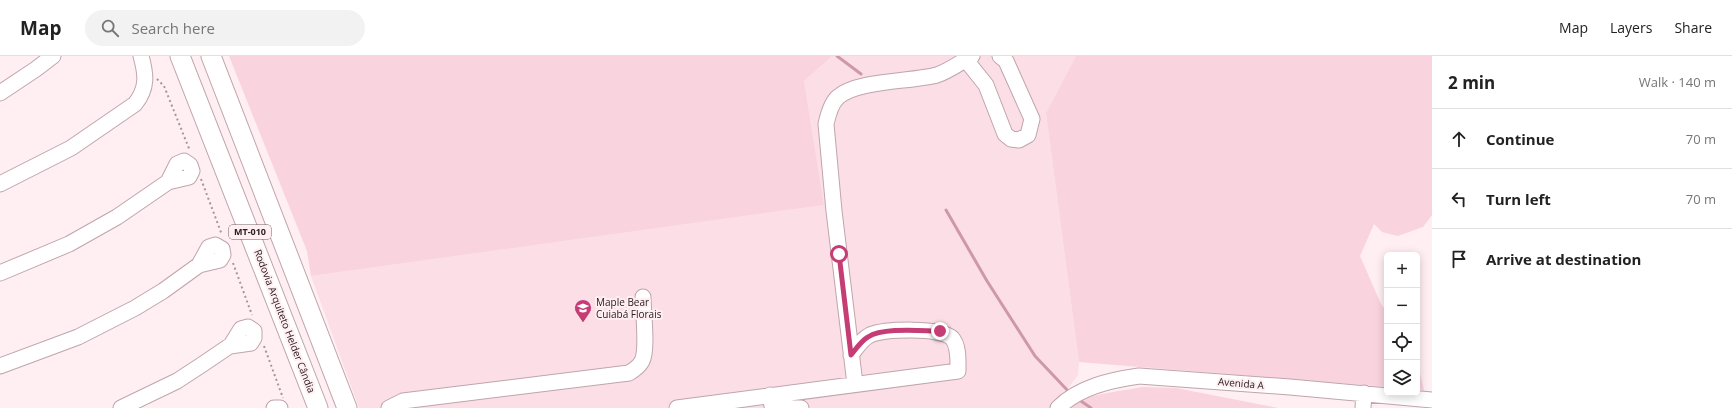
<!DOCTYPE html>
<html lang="en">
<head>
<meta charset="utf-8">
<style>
	:root { --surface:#fff; --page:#f2f2f2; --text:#222; --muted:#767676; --line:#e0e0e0 }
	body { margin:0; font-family:"Open Sans",sans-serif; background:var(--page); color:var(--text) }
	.controls { position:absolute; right:12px; bottom:12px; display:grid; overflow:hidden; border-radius:6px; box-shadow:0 2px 10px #0003 }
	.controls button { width:36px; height:36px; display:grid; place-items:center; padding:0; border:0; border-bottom:1px solid var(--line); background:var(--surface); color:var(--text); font:20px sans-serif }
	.stop { position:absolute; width:12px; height:12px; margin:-9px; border:3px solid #c63c75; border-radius:50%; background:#fff }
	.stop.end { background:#c63c75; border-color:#fff; box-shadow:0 1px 4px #0008 }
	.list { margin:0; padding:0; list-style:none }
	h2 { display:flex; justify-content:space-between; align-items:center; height:52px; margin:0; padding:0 16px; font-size:17px }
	h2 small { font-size:13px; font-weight:400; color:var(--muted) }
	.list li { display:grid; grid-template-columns:26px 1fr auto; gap:12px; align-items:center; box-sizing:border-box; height:60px; padding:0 16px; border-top:1px solid var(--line) }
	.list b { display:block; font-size:15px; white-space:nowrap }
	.list em { font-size:13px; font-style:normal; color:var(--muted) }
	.icon { flex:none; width:22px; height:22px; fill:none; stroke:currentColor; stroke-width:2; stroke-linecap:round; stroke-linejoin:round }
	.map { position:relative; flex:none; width:1432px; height:352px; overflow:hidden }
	header { display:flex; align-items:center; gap:24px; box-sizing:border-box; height:56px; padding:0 20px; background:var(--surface); border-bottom:1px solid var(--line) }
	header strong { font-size:19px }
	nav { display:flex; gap:22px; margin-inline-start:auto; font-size:14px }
	.search { width:280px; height:36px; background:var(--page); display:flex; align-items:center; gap:10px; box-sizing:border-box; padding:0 14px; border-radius:22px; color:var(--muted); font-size:15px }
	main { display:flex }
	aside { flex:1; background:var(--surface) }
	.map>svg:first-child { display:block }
	.built { fill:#fcdee6 }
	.green { fill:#f9d3de }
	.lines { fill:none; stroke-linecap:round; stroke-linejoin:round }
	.stream { stroke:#cd99a9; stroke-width:3 }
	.minor-casing { stroke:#bfa5ac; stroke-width:17 }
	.major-casing { stroke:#bfa5ac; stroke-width:21 }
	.path { stroke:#a49699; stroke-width:2; stroke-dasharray:2 3; stroke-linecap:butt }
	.minor { stroke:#fff; stroke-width:15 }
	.major { stroke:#fff; stroke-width:19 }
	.route { stroke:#c63c75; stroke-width:5 }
	.labels { text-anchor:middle; stroke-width:4; stroke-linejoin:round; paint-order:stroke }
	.shield { fill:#ffeef2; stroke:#6a5e61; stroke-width:1 }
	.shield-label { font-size:9px; font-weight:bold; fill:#2a2023 }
	.poi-label { font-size:10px; fill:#2a2023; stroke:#ffeef2; text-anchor:start }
	.street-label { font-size:10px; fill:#2a2023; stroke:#ffeef2 }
</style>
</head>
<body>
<header>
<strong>Map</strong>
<div class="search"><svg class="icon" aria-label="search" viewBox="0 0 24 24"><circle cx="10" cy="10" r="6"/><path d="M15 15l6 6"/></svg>Search here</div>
<nav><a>Map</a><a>Layers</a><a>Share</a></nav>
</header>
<main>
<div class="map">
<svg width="1432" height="352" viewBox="0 0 1432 352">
	<rect width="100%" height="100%" fill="#ffeef2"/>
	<path class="built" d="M 832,0 L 1076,0 L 1046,57 L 1079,306 L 1078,319 L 1053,352 L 359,352 L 311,220 L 824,149 L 804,25 Z"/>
	<path class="green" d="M 229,0 L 832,0 L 804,25 L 824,149 L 311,220 L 307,195 Z
		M 1076,0 L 1432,0 L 1432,159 L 1423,171 L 1398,180 L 1382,176 L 1374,168 L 1360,200 L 1381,248 L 1387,256 L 1387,331 L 1079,306 L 1046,57 Z
		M 1417,304 L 1424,334 L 1417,333 Z
		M 1142,331 L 1176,332 L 1278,352 L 1069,352 C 1081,338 1124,335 1142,331 Z"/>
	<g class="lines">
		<path class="stream" d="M 837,0 L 861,18
			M 946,154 L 987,225 L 1035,300 L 1070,337
			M 1078,343 L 1091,352"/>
		<defs>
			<path id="minor" d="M 966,4 L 986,29 L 1005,78 L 1011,83 L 1019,84 L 1028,79 L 1032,63 L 1006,5 L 1000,0
				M 0,37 L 36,13 L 53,0
				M 0,128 L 71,92 L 135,48 C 148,32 146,18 141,0
				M 0,217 L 69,188 L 117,161 L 168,126 L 189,121 L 192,115 L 190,109 L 184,105 L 177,108 L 168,126
				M 0,310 L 78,281 L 135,252 L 163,235 L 199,209 L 220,204 L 223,199 L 222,193 L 215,189 L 209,191 L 199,209
				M 855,328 L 834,155 L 826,68 C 828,59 831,47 838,41 C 858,24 910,26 937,19 C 949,15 961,6 972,0
				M 770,339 L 772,350 L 801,352
				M 121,352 L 177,325 L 203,308 L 231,289 L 241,273 L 248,271 L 254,275 L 254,282 L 251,287 L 230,290
				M 274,352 L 280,352
				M 389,352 L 403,345 L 629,317 C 634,314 639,311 642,305 C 648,294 643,255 643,241
				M 677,352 L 958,315 C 958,304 959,290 952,282 C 940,271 885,273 870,279 C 862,283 856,292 851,299
				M 1058,352 C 1079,331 1111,324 1139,320 L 1290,331 L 1432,344
				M 1363,352 L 1364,337"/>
			<path id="major" d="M 180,0 L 318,352
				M 211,0 L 347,352"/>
		</defs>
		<use href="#minor" class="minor-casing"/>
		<use href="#major" class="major-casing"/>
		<path class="path" d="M 157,23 L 164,30 L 190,95
			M 201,123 L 222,179
			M 233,207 L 252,259
			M 264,290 L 283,342"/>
		<use href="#minor" class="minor"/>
		<use href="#major" class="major"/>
	</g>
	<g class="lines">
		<path class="route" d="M 839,198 L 851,299 C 856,293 861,285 868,281 C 883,271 922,275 940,275"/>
	</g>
	<defs>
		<symbol id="school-pin" viewBox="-11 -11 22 30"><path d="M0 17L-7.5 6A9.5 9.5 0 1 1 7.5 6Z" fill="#c63c75" stroke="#ffeef2"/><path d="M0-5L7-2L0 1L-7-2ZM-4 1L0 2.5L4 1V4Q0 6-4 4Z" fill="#fff"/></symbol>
	</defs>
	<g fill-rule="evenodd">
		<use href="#school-pin" x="573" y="242" width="20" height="27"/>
	</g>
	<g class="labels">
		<rect class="shield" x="229" y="169" width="42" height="14" rx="3"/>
		<g class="shield-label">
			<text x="250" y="179">MT-010</text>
		</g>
		<g class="poi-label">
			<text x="596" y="250">Maple Bear<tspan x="596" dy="12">Cuiabá Florais</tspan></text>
		</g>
		<g class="street-label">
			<text transform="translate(285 265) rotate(69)" y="4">Rodovia Arquiteto Helder Cândia</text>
			<text transform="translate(1241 327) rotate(5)" y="4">Avenida A</text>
		</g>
	</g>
</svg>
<div class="controls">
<button>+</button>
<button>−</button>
<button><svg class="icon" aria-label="locate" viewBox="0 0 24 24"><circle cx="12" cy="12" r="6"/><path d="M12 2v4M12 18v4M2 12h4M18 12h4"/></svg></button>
<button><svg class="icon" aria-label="layers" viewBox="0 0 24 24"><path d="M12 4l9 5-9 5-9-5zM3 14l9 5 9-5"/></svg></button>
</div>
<div class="stop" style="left:839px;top:198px"></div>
<div class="stop end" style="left:940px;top:275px"></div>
</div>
<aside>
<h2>2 min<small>Walk · 140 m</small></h2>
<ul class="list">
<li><svg class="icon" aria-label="ahead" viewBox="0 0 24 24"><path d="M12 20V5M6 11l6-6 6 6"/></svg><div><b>Continue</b></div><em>70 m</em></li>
<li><svg class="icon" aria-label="left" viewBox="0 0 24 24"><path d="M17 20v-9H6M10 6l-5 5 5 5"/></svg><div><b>Turn left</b></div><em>70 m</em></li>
<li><svg class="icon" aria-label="arrive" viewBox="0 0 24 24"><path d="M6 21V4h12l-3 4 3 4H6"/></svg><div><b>Arrive at destination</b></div></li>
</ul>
</aside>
</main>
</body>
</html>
